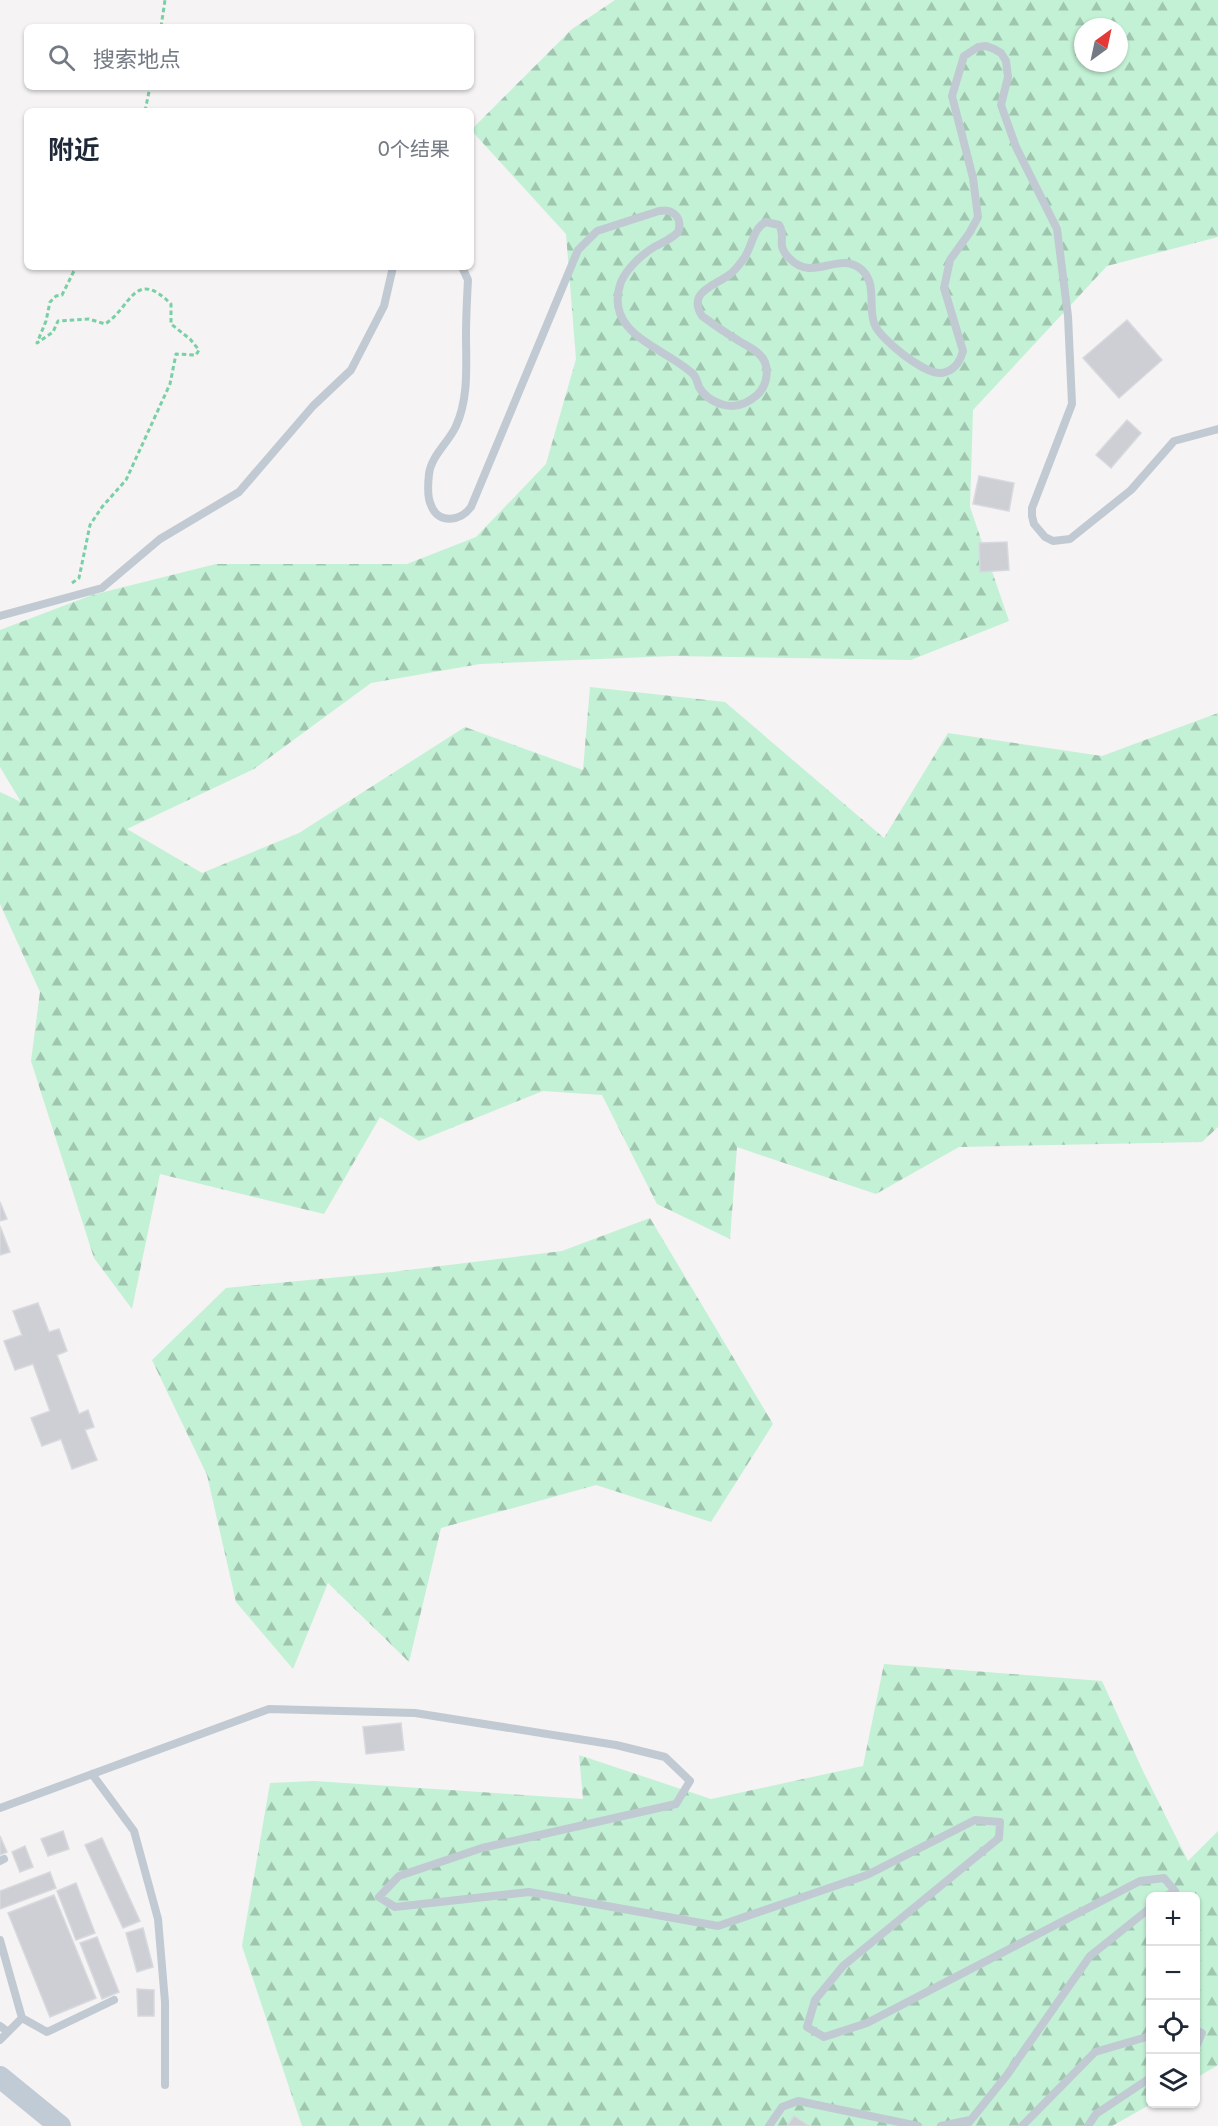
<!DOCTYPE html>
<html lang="zh">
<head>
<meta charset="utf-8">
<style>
	:root { --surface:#fff; --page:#f2f2f3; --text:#1f2937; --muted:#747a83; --line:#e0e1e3 }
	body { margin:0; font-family:Inter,"Noto Sans SC",sans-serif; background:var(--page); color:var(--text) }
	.controls { position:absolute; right:18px; bottom:18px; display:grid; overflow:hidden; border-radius:9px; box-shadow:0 2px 4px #0004 }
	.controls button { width:54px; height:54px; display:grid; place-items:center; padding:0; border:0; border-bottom:2px solid var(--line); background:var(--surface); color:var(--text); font:30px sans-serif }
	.compass { position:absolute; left:1074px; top:18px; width:54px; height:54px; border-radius:50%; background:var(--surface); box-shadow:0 2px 4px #0004; rotate:33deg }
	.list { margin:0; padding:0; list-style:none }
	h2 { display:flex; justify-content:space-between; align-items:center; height:78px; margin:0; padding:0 24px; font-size:26px }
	h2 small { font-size:20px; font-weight:400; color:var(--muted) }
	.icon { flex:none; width:33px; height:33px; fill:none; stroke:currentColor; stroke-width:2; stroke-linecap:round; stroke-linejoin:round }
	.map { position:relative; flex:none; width:1218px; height:2126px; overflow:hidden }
	.search { position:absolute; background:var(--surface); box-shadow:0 2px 4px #0004; left:24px; top:24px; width:450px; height:66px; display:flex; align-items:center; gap:15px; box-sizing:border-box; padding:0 21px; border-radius:9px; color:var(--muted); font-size:22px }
	.panel { position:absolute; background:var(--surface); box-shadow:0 2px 4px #0004; left:24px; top:108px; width:450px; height:162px; border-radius:9px }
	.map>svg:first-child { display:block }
	.forest { fill:url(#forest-firs); fill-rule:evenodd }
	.building { fill:#cdcfd5; stroke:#d7d9de; stroke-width:1.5 }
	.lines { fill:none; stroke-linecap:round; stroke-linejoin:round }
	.path { stroke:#7ad0a6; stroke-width:3; stroke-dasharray:4.5 3; stroke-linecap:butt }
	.lane { stroke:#c1cad2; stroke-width:8 }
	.secondary { stroke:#c1cbd6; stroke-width:22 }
</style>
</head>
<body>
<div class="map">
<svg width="1218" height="2126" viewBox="0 0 1218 2126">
	<defs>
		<pattern id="forest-firs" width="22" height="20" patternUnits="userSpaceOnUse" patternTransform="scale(1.5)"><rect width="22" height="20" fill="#c3f1d5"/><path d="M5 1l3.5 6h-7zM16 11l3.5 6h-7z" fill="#a0c6b0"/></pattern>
	</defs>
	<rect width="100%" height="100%" fill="#f5f3f3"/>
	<path class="forest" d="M 615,0 L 1218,0 L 1218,237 L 1107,266 L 973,410 L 970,507 L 1009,621 L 911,660 L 673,656 L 480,664 L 371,683 L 254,769 L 127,829 L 202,873 L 299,833 L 465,727 L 583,770 L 590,687 L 725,702 L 884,838 L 948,733 L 1102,756 L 1218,713 L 1218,1127 L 1202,1142 L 959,1147 L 876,1194 L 737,1147 L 730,1239 L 657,1204 L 602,1095 L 543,1091 L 419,1141 L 380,1117 L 324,1214 L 160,1174 L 132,1309 L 94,1258 L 31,1061 L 40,992 L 0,904 L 0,792 L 21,802 L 0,767 L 0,630 L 92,595 L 216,564 L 407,564 L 476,537 L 546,464 L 576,359 L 566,234 L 471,130 L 572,29 ZM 1083,27 L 1119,27 L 1119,63 L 1083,63 Z
		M 650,1218 L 773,1424 L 711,1522 L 596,1485 L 441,1528 L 409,1662 L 328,1583 L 293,1669 L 236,1602 L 207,1475 L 152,1360 L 226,1288 L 392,1272 L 562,1251 Z
		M 884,1664 L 1102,1681 L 1143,1771 L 1188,1861 L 1218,1831 L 1218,2065 L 1196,2078 L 1196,1896 L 1150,1896 L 1151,2104 L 1112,2126 L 302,2126 L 242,1946 L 270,1783 L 314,1781 L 583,1799 L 579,1755 L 711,1799 L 863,1766 Z"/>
	<path class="building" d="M 1127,320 L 1162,360 L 1119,398 L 1083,358 Z
		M 1127,420 L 1141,433 L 1111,468 L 1096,455 Z
		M 979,476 L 1014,483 L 1009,511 L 973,504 Z
		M 1007,542 L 1009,570 L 980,572 L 979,543 Z
		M 0,1202 L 7,1219 L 0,1221 Z
		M 0,1226 L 10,1252 L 0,1255 Z
		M 38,1303 L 49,1332 L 59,1329 L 67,1351 L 57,1355 L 79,1414 L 88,1410 L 94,1427 L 85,1430 L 97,1460 L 72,1469 L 61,1439 L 42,1446 L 31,1418 L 50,1411 L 33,1364 L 15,1370 L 4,1341 L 22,1335 L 13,1311 Z
		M 401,1723 L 404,1750 L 366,1754 L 363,1727 Z
		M 63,1831 L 69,1849 L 48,1856 L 41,1839 Z
		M 0,1836 L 7,1852 L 0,1855 Z
		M 102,1838 L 140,1921 L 123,1928 L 85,1845 Z
		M 25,1846 L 33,1867 L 20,1872 L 12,1852 Z
		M 50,1872 L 56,1888 L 0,1909 L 0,1891 Z
		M 76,1883 L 95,1933 L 76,1940 L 57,1891 Z
		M 54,1895 L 96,1998 L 50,2017 L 8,1913 Z
		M 143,1928 L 153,1967 L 137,1972 L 126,1933 Z
		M 97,1937 L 119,1992 L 102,1999 L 80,1943 Z
		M 137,1989 L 154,1990 L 154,2016 L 138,2016 Z
		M 794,2116 L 809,2126 L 787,2126 Z"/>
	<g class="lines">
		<path class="path" d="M 161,27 L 165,0
			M 145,111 L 150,87
			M 72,583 L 79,578 L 90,525 L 102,507 L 126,480 L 170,384 L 176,354 L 196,355 L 199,350 L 190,339 L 171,324 L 171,304 C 134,267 131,308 105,324 L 89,319 L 58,321 L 53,332 L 37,343 L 46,321 L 50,302 L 56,296 L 62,295 L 76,267"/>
		<path class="lane" d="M 462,267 L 468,280 C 467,298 466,317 466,335 C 466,364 469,398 456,426 C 449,442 431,456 429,474 C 428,483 427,497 431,505 C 438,525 461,521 471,507 L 578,250 L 597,231 L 659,211 C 673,208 683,218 678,232 C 671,240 660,243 651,249 C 640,256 626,270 621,282 C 602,334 666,348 693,374 C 697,378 697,382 699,387 C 704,396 713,402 724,405 C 736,408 748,403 757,395 C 768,385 771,365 759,354 C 753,348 743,344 736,339 C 724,332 713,324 702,316 C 687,292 714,286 729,275 C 734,272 738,266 742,261 C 752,250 752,228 766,222 L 779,225 C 787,237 775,244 789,258 C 814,284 839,249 862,270 C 877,284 868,305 874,323 C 879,339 925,375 942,373 C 954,371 960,362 963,351 L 944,288 L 950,260 L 970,232 L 978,217 L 973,178 L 952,96 L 964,56 L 978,47 L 986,46 L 994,49 L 1001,53 L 1006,61 L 1008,77 L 1001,105 L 1016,147 L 1057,229 L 1068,316 L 1072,404 L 1032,508 L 1032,516 L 1034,524 L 1045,537 L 1053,541 L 1070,539 L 1131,490 L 1174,441 L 1218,429
			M 0,616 L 102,588 L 160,539 L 239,492 L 313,406 L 351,370 L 384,306 L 393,267
			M 92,1774 L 134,1831 L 158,1919 L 165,2002 L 165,2085
			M 0,1808 L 269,1709 L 415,1713 L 616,1745 L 665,1757 L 690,1781 L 676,1804 L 482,1848 L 399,1876 L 379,1897 L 395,1907 L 529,1892 L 718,1926 L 867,1875 L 975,1820 L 1000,1822 L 999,1838 L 843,1966 L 815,2000 L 807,2027 L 824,2037 L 867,2023 L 1140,1881 L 1164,1878 L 1175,1891 L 1166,1896
			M 0,1861 L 4,1859
			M 0,1940 L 22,2018 L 0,2040
			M 22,2018 L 47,2032 L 114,2000
			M 0,2026 L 8,2032
			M 1196,2030 L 1202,2033 L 1196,2047
			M 769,2126 L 782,2107 L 798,2101 L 918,2126
			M 941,2126 L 970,2120
			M 966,2126 L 1007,2075 L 1090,1956 L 1150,1908
			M 1022,2126 L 1095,2052 L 1150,2036
			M 1088,2126 L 1096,2114 L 1150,2078"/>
		<path class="secondary" d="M 0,2077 L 60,2126"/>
	</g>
</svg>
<div class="controls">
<button>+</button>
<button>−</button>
<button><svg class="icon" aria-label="locate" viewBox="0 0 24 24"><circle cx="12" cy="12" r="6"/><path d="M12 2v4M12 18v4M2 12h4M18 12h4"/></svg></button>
<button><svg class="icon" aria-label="layers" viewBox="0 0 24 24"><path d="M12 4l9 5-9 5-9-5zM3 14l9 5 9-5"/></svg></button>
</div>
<svg class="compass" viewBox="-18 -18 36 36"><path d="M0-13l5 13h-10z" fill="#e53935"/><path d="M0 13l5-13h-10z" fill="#747a83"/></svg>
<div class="search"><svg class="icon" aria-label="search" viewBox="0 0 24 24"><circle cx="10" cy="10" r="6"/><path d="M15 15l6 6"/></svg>搜索地点</div>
<section class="panel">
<h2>附近<small>0个结果</small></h2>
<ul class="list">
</ul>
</section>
</div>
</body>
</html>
